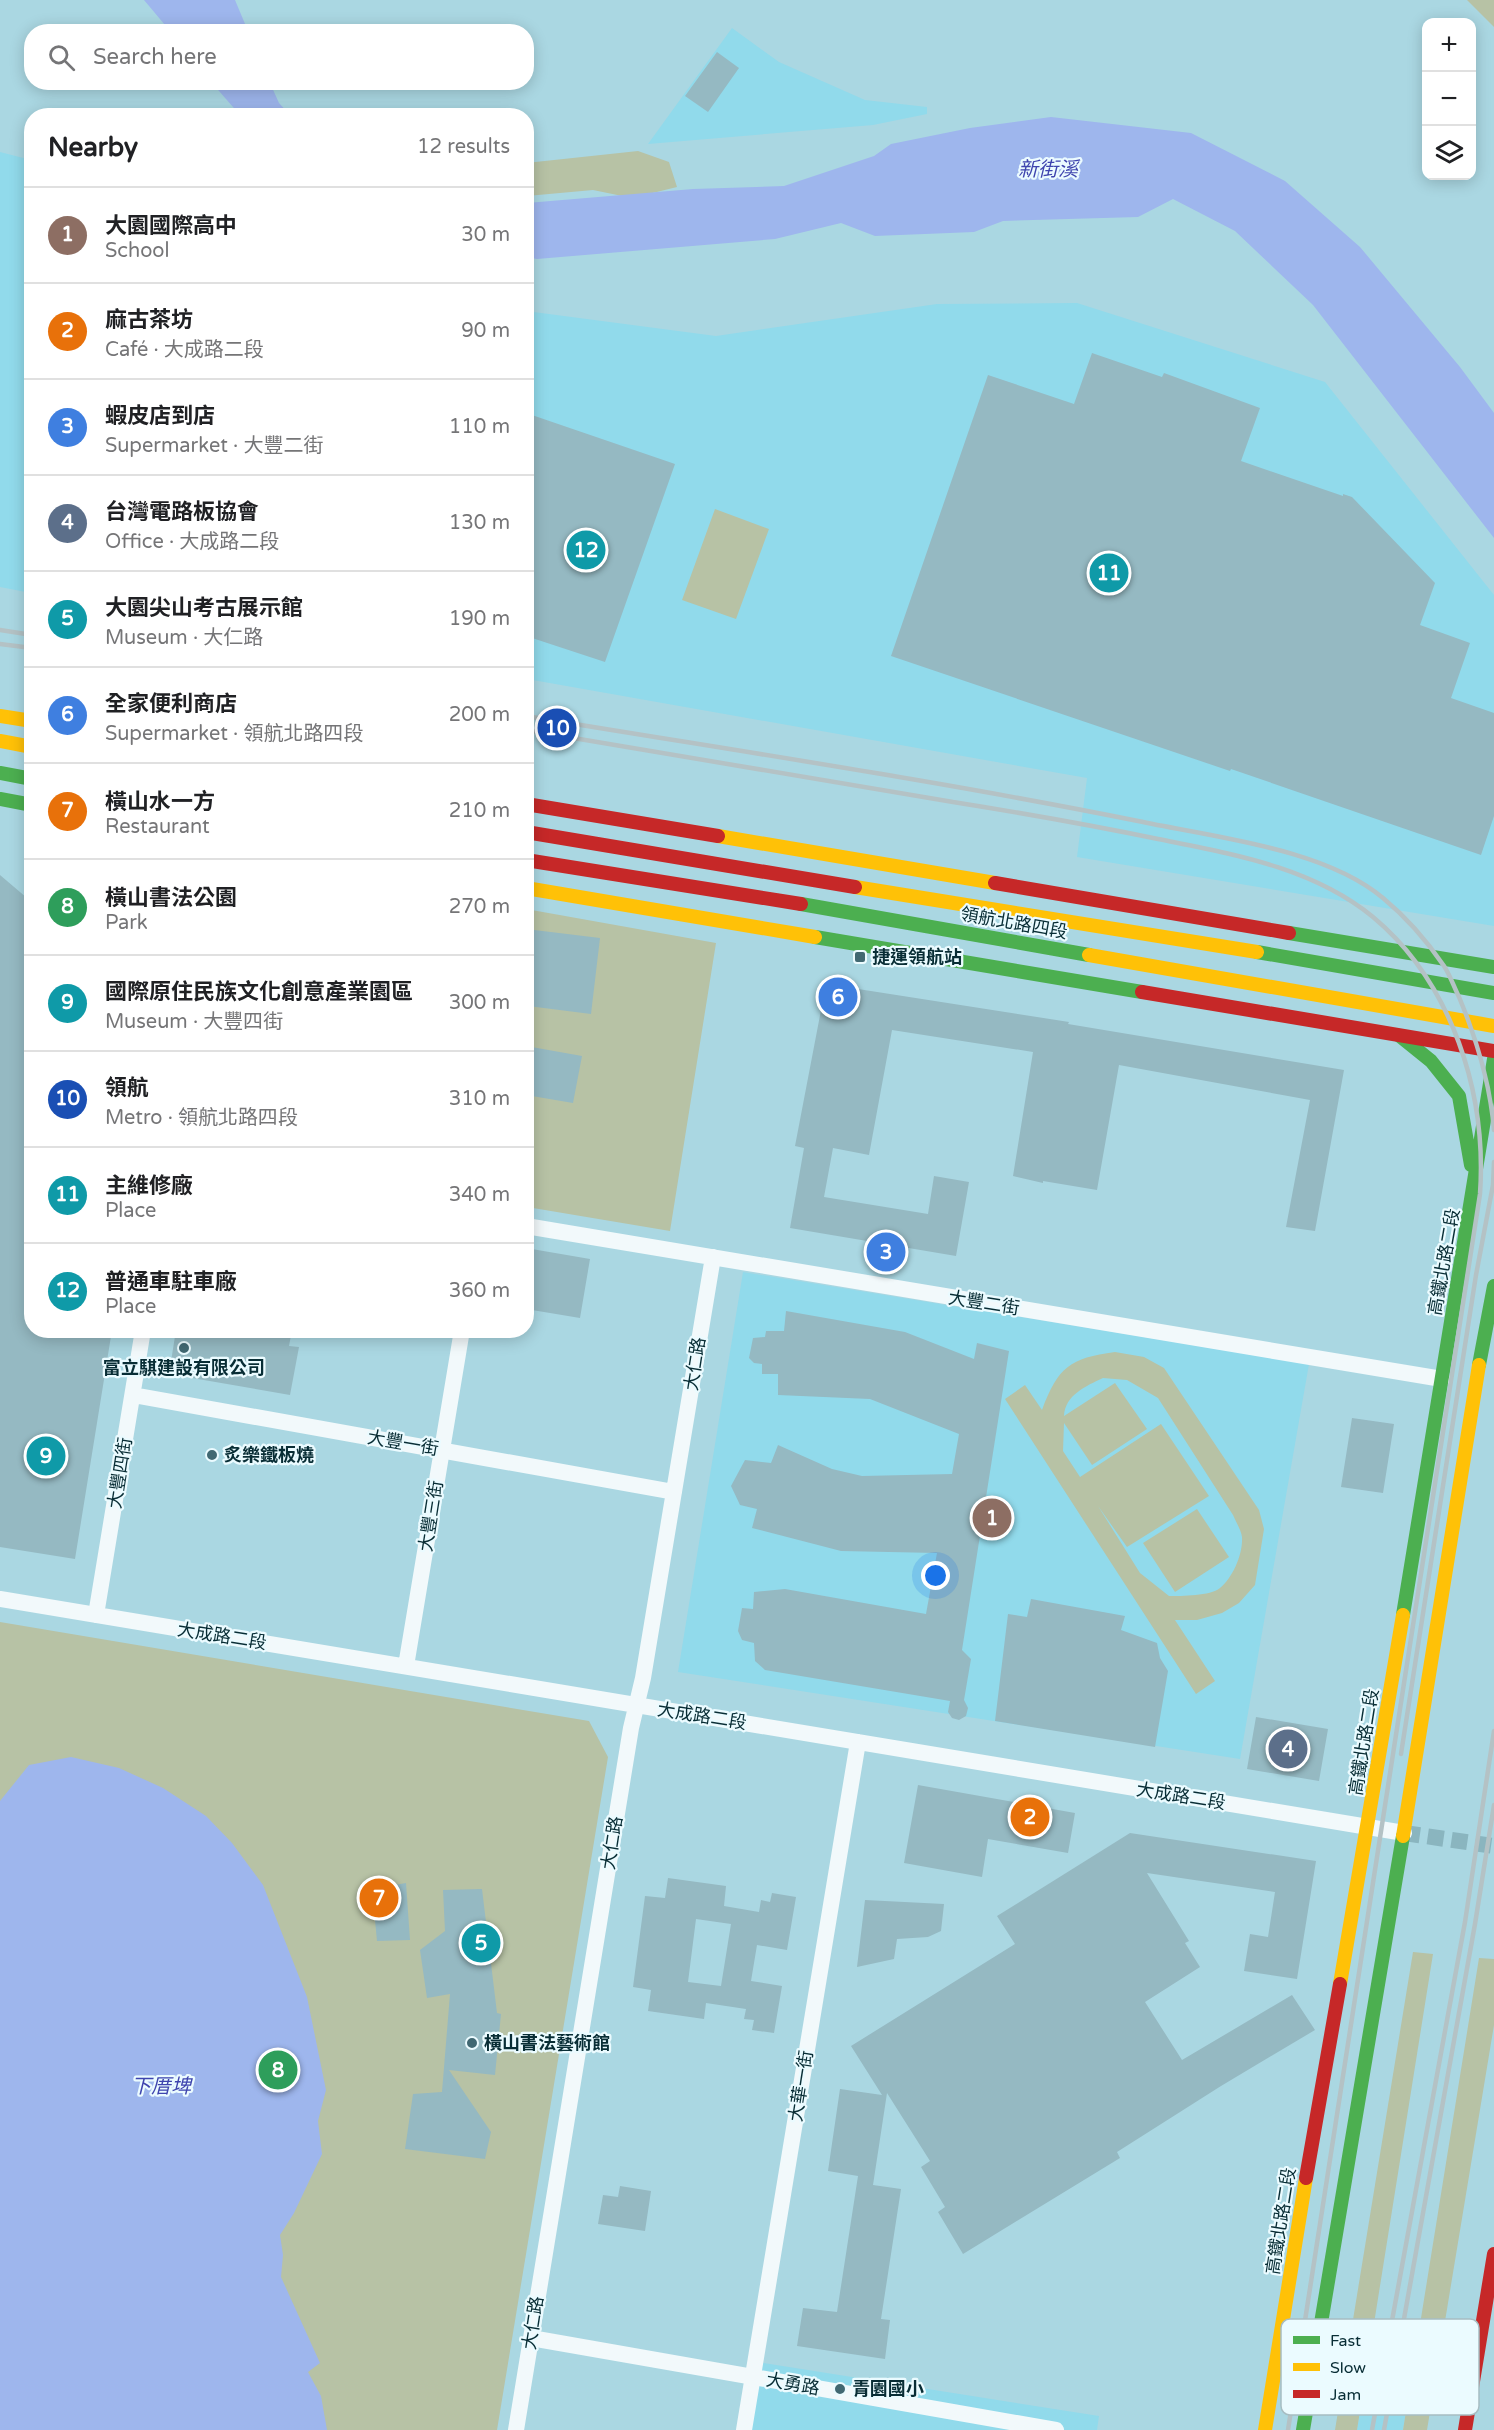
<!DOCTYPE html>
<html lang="en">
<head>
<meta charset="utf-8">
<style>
	:root { --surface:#fff; --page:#f6f6f6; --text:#202124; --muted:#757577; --line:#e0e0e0; --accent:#0b8043 }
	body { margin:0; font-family:"Varela Round","Noto Sans TC",sans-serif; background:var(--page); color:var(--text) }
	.controls { position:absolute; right:18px; top:18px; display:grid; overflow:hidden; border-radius:12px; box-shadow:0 3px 15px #0003 }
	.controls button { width:54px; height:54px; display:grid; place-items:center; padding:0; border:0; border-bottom:2px solid var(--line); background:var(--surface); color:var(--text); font:30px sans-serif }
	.you { position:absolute; left:936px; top:1576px; width:21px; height:21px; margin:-15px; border:4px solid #fff; border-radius:50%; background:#1a73e8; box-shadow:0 0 0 9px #1a73e833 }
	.badge { display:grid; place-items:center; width:39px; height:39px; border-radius:50%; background:var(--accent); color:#fff; font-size:20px; font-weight:700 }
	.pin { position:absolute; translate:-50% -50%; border:3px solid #fff; box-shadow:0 2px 6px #0006 }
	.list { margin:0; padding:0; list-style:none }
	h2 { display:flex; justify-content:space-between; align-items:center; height:78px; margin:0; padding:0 24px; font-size:26px }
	h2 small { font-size:20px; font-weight:400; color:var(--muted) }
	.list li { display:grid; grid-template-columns:39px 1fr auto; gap:18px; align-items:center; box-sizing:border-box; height:96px; padding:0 24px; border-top:2px solid var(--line) }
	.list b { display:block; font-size:22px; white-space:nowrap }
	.list p { margin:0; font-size:20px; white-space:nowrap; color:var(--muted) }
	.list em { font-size:20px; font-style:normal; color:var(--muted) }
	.icon { flex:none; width:33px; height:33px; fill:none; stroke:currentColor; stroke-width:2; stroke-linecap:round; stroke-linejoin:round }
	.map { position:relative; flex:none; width:1494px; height:2430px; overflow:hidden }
	.search { position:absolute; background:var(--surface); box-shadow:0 3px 15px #0003; left:24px; top:24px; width:510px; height:66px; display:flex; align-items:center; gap:15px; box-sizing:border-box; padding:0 21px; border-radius:24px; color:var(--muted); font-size:22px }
	.panel { position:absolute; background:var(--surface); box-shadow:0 3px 15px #0003; left:24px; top:108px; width:510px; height:1230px; border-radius:24px }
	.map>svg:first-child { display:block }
	.built { fill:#91daeb }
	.green { fill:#b7c2a5; fill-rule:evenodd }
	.water { fill:#9eb6ed }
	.building { fill:#95b9c2; fill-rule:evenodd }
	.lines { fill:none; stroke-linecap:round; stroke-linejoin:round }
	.street-tunnel { stroke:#8ab5bf; stroke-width:16; stroke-dasharray:16 8; stroke-linecap:butt }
	.street { stroke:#f2f9fb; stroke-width:16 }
	.fast { stroke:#4caf50; stroke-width:14 }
	.slow { stroke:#ffc107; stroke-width:14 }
	.jam { stroke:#c62828; stroke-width:14 }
	.rail { stroke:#b4c2c5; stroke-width:4.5 }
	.poi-dot { fill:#416872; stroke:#ebfbff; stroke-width:2 }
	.labels { text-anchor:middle; stroke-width:4.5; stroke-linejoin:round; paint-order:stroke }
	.street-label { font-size:18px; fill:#082d35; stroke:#ebfbff }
	.poi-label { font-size:18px; font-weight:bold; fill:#082d35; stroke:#ebfbff; text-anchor:start }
	.water-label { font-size:20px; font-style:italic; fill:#3e44ae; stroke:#ebfbff }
	.key { fill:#ebfbff; stroke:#a7bdc2; stroke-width:1.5 }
	.key-label { font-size:16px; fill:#082d35 }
</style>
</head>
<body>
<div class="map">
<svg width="1494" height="2430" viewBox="0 0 1494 2430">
	<rect width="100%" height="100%" fill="#aad7e2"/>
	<path class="built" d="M 732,28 L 779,62 L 865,100 L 927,107 L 927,114 L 873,125 L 648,144 Z
		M 0,152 L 31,160 L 31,593 L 0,587 Z
		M 1077,303 L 1325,382 L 1494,595 L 1494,926 L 1077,857 L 1087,778 L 527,679 L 526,311 L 716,336 L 937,304 Z
		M 743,1272 L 1309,1364 L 1240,1759 L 678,1672 Z
		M 757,2362 L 1099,2416 L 1097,2430 L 745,2430 Z
		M 1363,2393 L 1408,2398 L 1403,2430 L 1357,2430 Z"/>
	<path class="green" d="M 1467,0 L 1494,0 L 1494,27 Z
		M 638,151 L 669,162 L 677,187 L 632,198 L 593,190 L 527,196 L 526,163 Z
		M 715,509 L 769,529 L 736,619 L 682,600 Z
		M 526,909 L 716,943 L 670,1231 L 527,1207 Z
		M 1115,1352 L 1144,1357 L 1164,1368 L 1259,1510 L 1264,1529 L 1255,1585 L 1239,1603 L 1222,1613 L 1197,1620 L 1175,1620 L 1215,1681 L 1196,1694 L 1005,1399 L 1025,1385 L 1042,1410 C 1058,1367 1070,1358 1115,1352 ZM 1103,1378 L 1127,1380 L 1158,1398 L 1233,1515 C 1236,1522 1241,1530 1242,1537 C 1243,1554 1233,1577 1220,1588 C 1210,1596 1182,1596 1169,1596 L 1140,1573 L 1098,1506 L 1127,1547 L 1209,1496 L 1161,1424 L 1080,1477 L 1063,1451 L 1064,1423 L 1092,1465 L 1147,1429 L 1115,1383 L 1064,1416 C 1065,1395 1086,1386 1103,1378 Z
		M 1197,1509 L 1229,1557 L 1175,1592 L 1143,1543 Z
		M 0,1622 L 589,1721 L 608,1757 L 497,2430 L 0,2430 Z
		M 1413,1952 L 1433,1954 L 1357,2430 L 1335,2430 Z
		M 1479,1958 L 1494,1959 L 1494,2025 L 1427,2430 L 1403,2430 Z"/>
	<path class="water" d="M 144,0 L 235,0 L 248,31 L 170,31 Z
		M 212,83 L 270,83 L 279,103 L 290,115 L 240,115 Z
		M 1051,117 L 1191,133 L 1285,181 L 1360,247 L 1460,367 L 1494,413 L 1494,538 L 1313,305 L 1235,231 L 1173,199 L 1138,217 L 1003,221 L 974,232 L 875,236 L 841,223 L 775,239 L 537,259 L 527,257 L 527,203 L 693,189 L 784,186 L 874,156 L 891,144 L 970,128 Z
		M 71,1757 L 119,1768 L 163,1788 L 206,1816 L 232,1843 L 263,1885 L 307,1997 L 326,2090 L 318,2121 L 322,2154 L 294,2213 L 280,2235 L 283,2255 L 281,2277 L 320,2363 L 308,2372 L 321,2396 L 327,2430 L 0,2430 L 0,1801 L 29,1765 Z"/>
	<path class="building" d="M 717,52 L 739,68 L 708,112 L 685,96 Z
		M 1092,353 L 1162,377 L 1164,373 L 1260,408 L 1241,461 L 1343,496 L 1343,494 L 1352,497 L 1435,583 L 1420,625 L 1470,643 L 1451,698 L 1494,713 L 1494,816 L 1481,855 L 1231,769 L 1230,771 L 891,656 L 988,375 L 1074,404 Z
		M 526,413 L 675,464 L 605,662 L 526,636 Z
		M 0,875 L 27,898 L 32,904 L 32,1330 L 112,1330 L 75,1559 L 0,1547 Z
		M 526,929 L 600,938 L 591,1014 L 528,1006 Z
		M 826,984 L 1069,1022 L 1068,1024 L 1344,1070 L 1315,1231 L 1286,1227 L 1310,1100 L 1119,1065 L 1097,1190 L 1043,1181 L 1043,1183 L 1013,1176 L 1033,1052 L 892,1030 L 869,1155 L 833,1148 L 824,1197 L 928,1214 L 934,1176 L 969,1182 L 956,1256 L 790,1228 L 804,1148 L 795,1146 Z
		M 526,1046 L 582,1056 L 573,1103 L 526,1095 Z
		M 526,1248 L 590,1259 L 580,1318 L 526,1309 Z
		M 786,1311 L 905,1332 L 974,1359 L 977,1343 L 1009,1351 L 962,1650 L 971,1659 L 964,1700 L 968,1708 L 966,1716 L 959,1720 L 952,1718 L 948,1712 L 950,1701 L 765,1670 L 755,1661 L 754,1643 L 742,1640 L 738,1631 L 742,1608 L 753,1609 L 754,1592 L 785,1589 L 926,1614 L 937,1553 L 841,1551 L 752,1528 L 757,1509 L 740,1505 L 731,1486 L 745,1460 L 771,1463 L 778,1445 L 832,1469 L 862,1476 L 952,1474 L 959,1434 L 870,1399 L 778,1395 L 778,1374 L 762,1374 L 762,1364 L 754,1363 L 749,1358 L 753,1338 L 765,1337 L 766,1331 L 784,1331 Z
		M 176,1330 L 292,1330 L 289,1346 L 299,1347 L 290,1395 L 169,1374 Z
		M 1352,1418 L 1394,1424 L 1383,1493 L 1341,1487 Z
		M 1031,1599 L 1125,1616 L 1121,1630 L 1157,1643 L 1160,1658 L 1168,1671 L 1155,1747 L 995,1721 L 1008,1614 L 1027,1617 Z
		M 1256,1717 L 1328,1729 L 1319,1781 L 1247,1769 Z
		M 918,1785 L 1075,1813 L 1068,1853 L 988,1839 L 982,1877 L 904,1863 Z
		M 1130,1833 L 1316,1861 L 1297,1979 L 1244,1971 L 1250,1934 L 1268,1937 L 1275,1892 L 1147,1873 L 1189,1941 L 1185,1943 L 1200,1967 L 1145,2002 L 1182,2060 L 1292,1995 L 1315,2030 L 1221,2086 L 1117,2152 L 1120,2158 L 963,2254 L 938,2212 L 945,2207 L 921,2167 L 930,2161 L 887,2093 L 873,2185 L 901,2189 L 881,2319 L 890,2320 L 885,2359 L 797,2346 L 803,2308 L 837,2312 L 858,2176 L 828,2171 L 840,2089 L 882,2095 L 851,2046 L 1015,1944 L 997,1916 Z
		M 668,1878 L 726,1886 L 724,1906 L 759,1912 L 761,1900 L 770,1902 L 772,1893 L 796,1897 L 787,1950 L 757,1945 L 751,1981 L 782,1986 L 774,2033 L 752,2030 L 754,2020 L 744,2019 L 746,2009 L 706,2003 L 704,2019 L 648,2011 L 651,1990 L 633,1987 L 645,1896 L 665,1898 ZM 696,1919 L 731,1924 L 721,1986 L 688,1982 Z
		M 406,1883 L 410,1940 L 377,1941 L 372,1889 Z
		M 482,1889 L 497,2013 L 501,2014 L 495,2075 L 449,2070 L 491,2132 L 485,2159 L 405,2149 L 413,2094 L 442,2092 L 450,1994 L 427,1998 L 420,1950 L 445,1931 L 443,1890 Z
		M 865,1900 L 944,1904 L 941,1931 L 928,1937 L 897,1939 L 894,1959 L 857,1967 Z
		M 620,2186 L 651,2191 L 645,2231 L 598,2224 L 603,2195 L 618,2197 Z"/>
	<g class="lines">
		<path class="street-tunnel" d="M 1404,1833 L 1494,1846"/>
		<path class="street" d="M 526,1226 L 1442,1379
			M 133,1395 L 674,1492
			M 0,1599 L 1404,1833
			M 96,1615 L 143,1330
			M 406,1666 L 462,1330
			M 531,2338 L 1056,2430
			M 516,2430 L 631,1728 L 643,1678 L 713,1257
			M 744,2430 L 858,1742"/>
		<path class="fast" d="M 0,773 L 32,779
			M 0,799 L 32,805
			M 801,904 L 1089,955
			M 1289,933 L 1494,967
			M 815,937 L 1142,992
			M 1257,952 L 1494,993
			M 1400,1036 L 1431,1061 L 1459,1096 L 1471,1165
			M 1479,1365 L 1494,1286
			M 1403,1615 L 1494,1059
			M 1303,2430 L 1403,1836"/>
		<path class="slow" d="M 0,716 L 32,721
			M 0,741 L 32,747
			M 718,836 L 995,883
			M 855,887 L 1257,952
			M 526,888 L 815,937
			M 1089,955 L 1494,1026
			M 1403,1836 L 1479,1365
			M 1340,1984 L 1403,1615
			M 1265,2430 L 1306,2178"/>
		<path class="jam" d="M 526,804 L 718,836
			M 526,832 L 855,887
			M 526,860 L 801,904
			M 995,883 L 1289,933
			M 1142,992 L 1494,1051
			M 1306,2178 L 1340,1984
			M 1465,2430 L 1494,2254"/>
		<path class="rail" d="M 0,630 L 32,635
			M 0,644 L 32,648
			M 526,716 C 731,750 935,780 1138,821 C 1212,837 1324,848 1383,898 C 1406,917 1427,941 1444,966 C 1450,975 1454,987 1459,997 C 1477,1040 1490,1082 1494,1130
			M 526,730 C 669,754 811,778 953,802 C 1022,813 1090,825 1158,839 C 1232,854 1312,867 1373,917 C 1452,983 1487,1093 1480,1194 L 1288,2430
			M 1401,1754 L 1476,1275 L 1493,1185 L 1494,1162
			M 1372,2430 L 1465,1922 L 1494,1731
			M 1384,2430 L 1475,1924 L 1494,1805"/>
	</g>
	<g class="poi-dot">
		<rect x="854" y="951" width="12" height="12" rx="3"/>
		<circle cx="184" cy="1348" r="6"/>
		<circle cx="212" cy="1455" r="6"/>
		<circle cx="472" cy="2043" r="6"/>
		<circle cx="840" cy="2389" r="6"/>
	</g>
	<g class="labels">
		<g class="street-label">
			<text transform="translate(1014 923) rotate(10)" y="6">領航北路四段</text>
			<text transform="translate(1444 1262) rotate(-80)" y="6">高鐵北路二段</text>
			<text transform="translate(984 1303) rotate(9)" y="6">大豐二街</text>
			<text transform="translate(695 1364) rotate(-81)" y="6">大仁路</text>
			<text transform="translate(403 1443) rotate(10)" y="6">大豐一街</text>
			<text transform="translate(120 1473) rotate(-81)" y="6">大豐四街</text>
			<text transform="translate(431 1516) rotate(-81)" y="6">大豐三街</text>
			<text transform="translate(222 1636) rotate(9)" y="6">大成路二段</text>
			<text transform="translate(702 1716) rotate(9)" y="6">大成路二段</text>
			<text transform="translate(1364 1742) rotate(-81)" y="6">高鐵北路二段</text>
			<text transform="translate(1181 1796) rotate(9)" y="6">大成路二段</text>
			<text transform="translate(612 1843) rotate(-81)" y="6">大仁路</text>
			<text transform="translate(801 2086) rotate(-81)" y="6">大華一街</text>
			<text transform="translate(1281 2221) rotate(-81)" y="6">高鐵北路二段</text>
			<text transform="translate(533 2323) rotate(-81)" y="6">大仁路</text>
			<text transform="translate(793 2384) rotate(10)" y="6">大勇路</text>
		</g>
		<g class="poi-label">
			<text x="872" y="963">捷運領航站</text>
			<text x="184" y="1374" text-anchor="middle">富立騏建設有限公司</text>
			<text x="224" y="1461">炙樂鐵板燒</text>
			<text x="484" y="2049">橫山書法藝術館</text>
			<text x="852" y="2395">青園國小</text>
		</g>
		<g class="water-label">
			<text x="1048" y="176">新街溪</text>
			<text x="161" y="2093">下厝埤</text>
		</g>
	</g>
	<rect x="1281" y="2319" width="198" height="96" rx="9" class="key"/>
	<rect x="1293" y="2336" width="27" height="8" fill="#4caf50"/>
	<rect x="1293" y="2363" width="27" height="8" fill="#ffc107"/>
	<rect x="1293" y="2390" width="27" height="8" fill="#c62828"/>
	<g class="key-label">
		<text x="1330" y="2346">Fast</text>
		<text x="1330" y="2373">Slow</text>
		<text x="1330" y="2400">Jam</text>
	</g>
</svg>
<div class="controls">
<button>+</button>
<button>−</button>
<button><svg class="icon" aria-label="layers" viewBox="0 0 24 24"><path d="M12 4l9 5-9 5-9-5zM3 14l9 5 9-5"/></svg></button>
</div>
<div class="you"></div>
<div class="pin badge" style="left:992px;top:1518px;background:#8d6e63">1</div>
<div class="pin badge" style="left:1030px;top:1817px;background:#e8710a">2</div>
<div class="pin badge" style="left:886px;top:1252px;background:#3f7fe0">3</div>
<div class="pin badge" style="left:1288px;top:1749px;background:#5c6f8a">4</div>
<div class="pin badge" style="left:481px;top:1943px;background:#0f9aa8">5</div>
<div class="pin badge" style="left:838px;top:997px;background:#3f7fe0">6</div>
<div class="pin badge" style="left:379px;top:1898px;background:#e8710a">7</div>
<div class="pin badge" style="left:278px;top:2070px;background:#2e9e5b">8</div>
<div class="pin badge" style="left:46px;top:1456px;background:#0f9aa8">9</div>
<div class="pin badge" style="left:557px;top:728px;background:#1a4fb4">10</div>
<div class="pin badge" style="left:1109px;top:573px;background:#0f9aa8">11</div>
<div class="pin badge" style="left:586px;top:550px;background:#0f9aa8">12</div>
<div class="search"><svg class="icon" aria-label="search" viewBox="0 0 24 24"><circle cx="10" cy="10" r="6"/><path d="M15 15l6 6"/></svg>Search here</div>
<section class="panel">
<h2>Nearby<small>12 results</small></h2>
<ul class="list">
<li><span class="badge" style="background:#8d6e63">1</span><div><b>大園國際高中</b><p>School</p></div><em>30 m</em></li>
<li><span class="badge" style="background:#e8710a">2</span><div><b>麻古茶坊</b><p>Café · 大成路二段</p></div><em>90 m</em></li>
<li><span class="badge" style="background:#3f7fe0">3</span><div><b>蝦皮店到店</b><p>Supermarket · 大豐二街</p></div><em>110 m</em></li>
<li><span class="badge" style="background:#5c6f8a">4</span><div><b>台灣電路板協會</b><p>Office · 大成路二段</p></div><em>130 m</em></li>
<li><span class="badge" style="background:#0f9aa8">5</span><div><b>大園尖山考古展示館</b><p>Museum · 大仁路</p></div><em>190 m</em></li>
<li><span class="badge" style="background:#3f7fe0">6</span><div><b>全家便利商店</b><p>Supermarket · 領航北路四段</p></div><em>200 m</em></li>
<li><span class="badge" style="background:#e8710a">7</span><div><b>橫山水一方</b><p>Restaurant</p></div><em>210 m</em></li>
<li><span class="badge" style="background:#2e9e5b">8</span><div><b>橫山書法公園</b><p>Park</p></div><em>270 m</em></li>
<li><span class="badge" style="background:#0f9aa8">9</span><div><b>國際原住民族文化創意產業園區</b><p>Museum · 大豐四街</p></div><em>300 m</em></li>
<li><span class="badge" style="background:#1a4fb4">10</span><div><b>領航</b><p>Metro · 領航北路四段</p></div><em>310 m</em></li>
<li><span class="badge" style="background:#0f9aa8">11</span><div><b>主維修廠</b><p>Place</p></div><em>340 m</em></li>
<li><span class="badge" style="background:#0f9aa8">12</span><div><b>普通車駐車廠</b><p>Place</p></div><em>360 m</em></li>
</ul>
</section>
</div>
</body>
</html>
